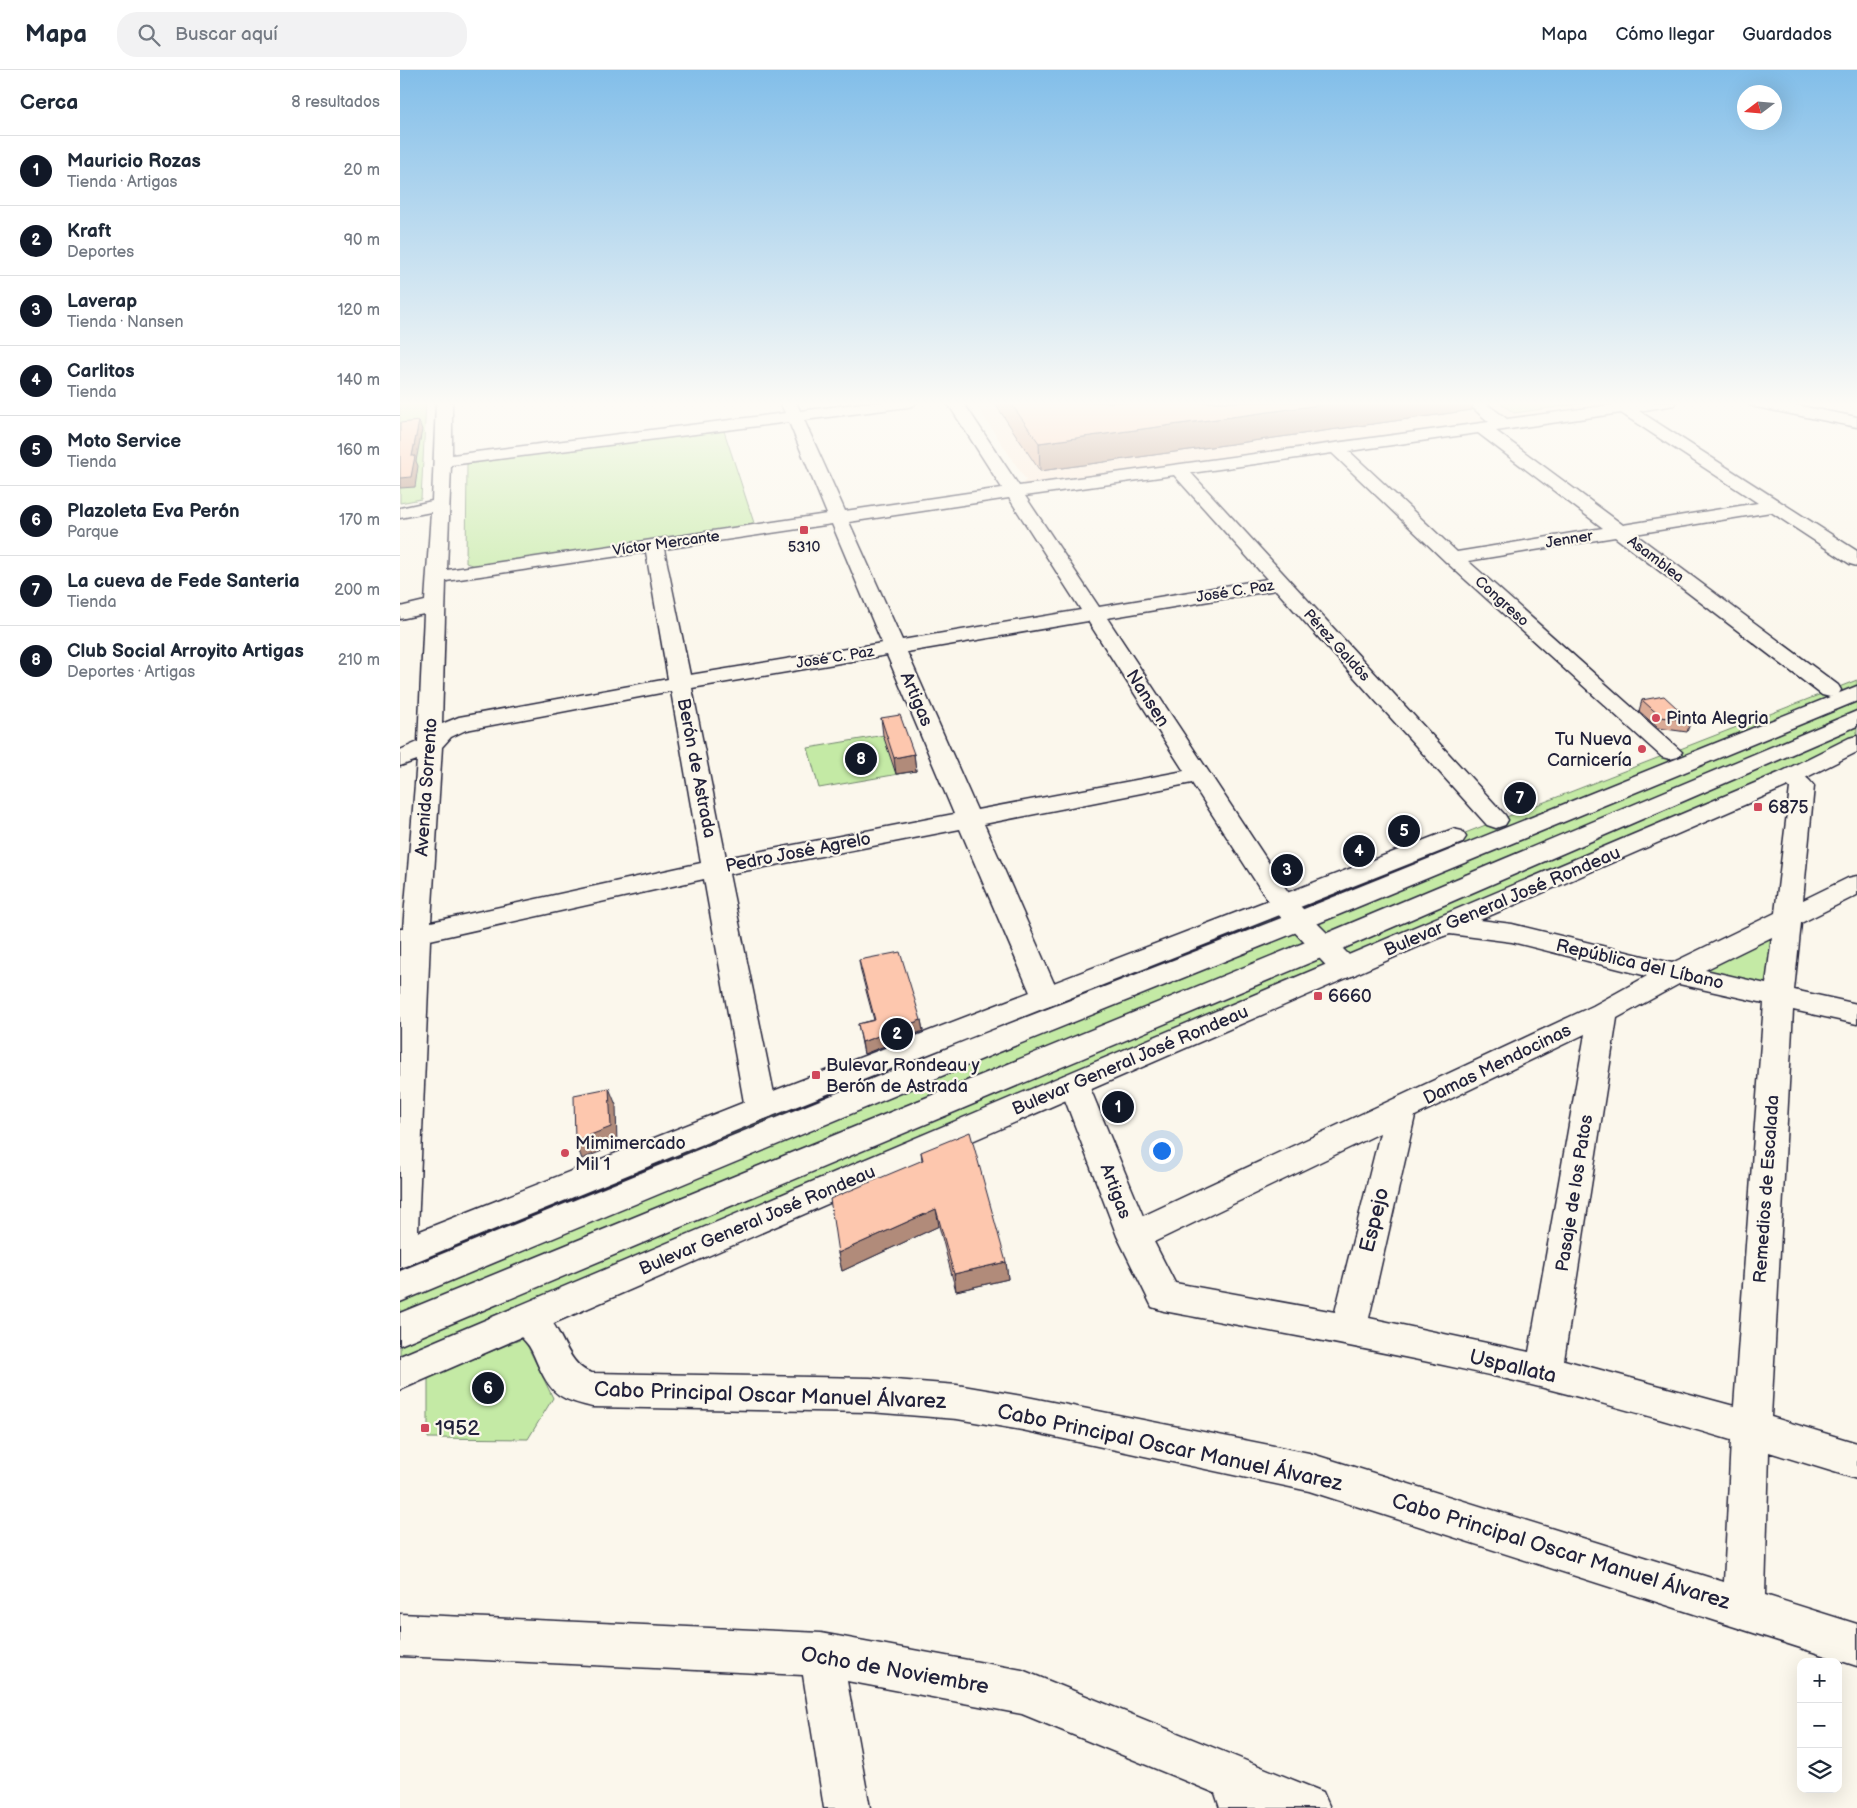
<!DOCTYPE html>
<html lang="es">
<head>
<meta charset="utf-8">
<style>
	:root { --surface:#fff; --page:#f2f2f3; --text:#1f2937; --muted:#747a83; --line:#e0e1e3; --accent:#111827 }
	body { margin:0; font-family:"Balsamiq Sans",sans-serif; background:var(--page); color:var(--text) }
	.controls { position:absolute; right:15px; bottom:15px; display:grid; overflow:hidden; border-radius:10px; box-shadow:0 5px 20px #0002 }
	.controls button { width:45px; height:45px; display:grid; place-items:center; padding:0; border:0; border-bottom:1px solid var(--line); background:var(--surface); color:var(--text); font:25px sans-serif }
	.compass { position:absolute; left:1337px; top:15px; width:45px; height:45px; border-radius:50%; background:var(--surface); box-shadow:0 5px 20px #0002; rotate:254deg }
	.you { position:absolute; left:761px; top:1080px; width:18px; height:18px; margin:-12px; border:4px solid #fff; border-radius:50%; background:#1a73e8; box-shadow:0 0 0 8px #1a73e833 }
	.badge { display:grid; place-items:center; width:32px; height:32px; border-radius:50%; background:var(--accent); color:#fff; font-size:16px; font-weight:700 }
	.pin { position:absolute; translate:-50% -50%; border:2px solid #fff; box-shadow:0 1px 5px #0006 }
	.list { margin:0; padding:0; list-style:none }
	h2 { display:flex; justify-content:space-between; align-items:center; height:65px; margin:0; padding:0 20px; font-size:21px }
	h2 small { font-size:16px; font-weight:400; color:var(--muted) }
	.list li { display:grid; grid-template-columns:32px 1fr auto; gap:15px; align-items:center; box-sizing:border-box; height:70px; padding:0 20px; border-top:1px solid var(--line) }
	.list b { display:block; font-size:19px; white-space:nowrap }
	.list p { margin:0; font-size:16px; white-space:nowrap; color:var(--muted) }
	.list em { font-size:16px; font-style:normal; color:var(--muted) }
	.icon { flex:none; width:28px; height:28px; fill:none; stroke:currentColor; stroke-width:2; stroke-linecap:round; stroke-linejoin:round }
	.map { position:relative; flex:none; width:1457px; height:1738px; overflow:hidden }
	header { display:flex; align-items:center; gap:30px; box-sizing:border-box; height:70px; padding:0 25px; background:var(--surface); border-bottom:1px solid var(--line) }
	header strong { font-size:24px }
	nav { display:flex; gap:28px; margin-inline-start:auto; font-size:18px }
	.search { width:350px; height:45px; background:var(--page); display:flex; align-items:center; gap:12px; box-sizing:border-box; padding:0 18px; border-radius:20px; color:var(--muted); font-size:19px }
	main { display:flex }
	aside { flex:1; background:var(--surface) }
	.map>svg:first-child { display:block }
	.built { fill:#fce9d9 }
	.green { fill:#c4eaa5; stroke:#738670 }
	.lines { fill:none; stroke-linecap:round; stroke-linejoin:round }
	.minor-casing { stroke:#22223b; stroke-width:3 }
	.major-casing { stroke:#22223b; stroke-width:3 }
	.minor { fill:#fbf7ec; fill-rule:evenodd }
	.major { fill:#fbf7ec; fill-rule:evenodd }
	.wall { fill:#daab96; stroke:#22223b }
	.shaded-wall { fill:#b18b7a; stroke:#22223b }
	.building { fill:#fdc7ae; stroke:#22223b }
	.poi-dot { fill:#d1495b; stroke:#fbf7ec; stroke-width:2 }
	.labels { text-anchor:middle; stroke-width:4.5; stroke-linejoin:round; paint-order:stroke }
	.far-street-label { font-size:15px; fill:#22223b; stroke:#fbf7ec }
	.far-poi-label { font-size:15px; fill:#22223b; stroke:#fbf7ec }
	.street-label { font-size:18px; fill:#22223b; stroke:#fbf7ec }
	.poi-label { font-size:18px; fill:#22223b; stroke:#fbf7ec; text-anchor:start }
	.near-street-label { font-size:21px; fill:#22223b; stroke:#fbf7ec }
	.near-poi-label { font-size:21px; fill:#22223b; stroke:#fbf7ec; text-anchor:start }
</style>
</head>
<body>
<header>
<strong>Mapa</strong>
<div class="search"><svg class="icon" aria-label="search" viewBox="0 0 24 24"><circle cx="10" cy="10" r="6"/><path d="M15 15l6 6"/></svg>Buscar aquí</div>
<nav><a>Mapa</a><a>Cómo llegar</a><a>Guardados</a></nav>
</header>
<main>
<aside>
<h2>Cerca<small>8 resultados</small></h2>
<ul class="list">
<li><span class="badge">1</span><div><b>Mauricio Rozas</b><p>Tienda · Artigas</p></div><em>20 m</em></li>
<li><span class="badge">2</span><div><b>Kraft</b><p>Deportes</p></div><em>90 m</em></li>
<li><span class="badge">3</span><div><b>Laverap</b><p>Tienda · Nansen</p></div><em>120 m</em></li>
<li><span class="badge">4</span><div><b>Carlitos</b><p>Tienda</p></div><em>140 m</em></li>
<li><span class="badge">5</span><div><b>Moto Service</b><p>Tienda</p></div><em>160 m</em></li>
<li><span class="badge">6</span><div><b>Plazoleta Eva Perón</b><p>Parque</p></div><em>170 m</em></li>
<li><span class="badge">7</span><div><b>La cueva de Fede Santeria</b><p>Tienda</p></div><em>200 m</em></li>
<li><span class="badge">8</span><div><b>Club Social Arroyito Artigas</b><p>Deportes · Artigas</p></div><em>210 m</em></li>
</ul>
</aside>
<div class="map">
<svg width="1457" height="1738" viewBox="0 0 1457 1738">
	<rect width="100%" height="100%" fill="#fbf7ec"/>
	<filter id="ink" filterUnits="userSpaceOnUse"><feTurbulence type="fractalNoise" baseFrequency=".02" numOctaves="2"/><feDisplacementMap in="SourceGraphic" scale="10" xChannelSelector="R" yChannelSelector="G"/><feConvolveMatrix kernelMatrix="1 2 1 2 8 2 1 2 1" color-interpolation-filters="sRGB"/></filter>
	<g filter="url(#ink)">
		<path class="built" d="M 574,332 L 1234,332 L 1234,335 L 613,422 L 626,410 Z"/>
		<path class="green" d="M 0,332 L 26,332 L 21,429 L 0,433 Z
			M 1099,332 L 1194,332 L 1114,343 Z
			M 324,361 L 355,456 L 75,496 L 66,493 L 67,393 Z
			M 1457,610 L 1457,673 L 0,1303 L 0,1184 L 361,1038 Z
			M 502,662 L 516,701 L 419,718 L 408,678 Z
			M 1361,866 L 1374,871 L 1369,917 L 1296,901 Z
			M 122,1269 L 128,1277 L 153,1328 L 128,1369 L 28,1368 L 28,1307 Z"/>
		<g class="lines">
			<defs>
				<path id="minor" d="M 36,332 L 52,332 L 52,385 L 385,343 L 380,332 L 396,332 L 400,341 L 471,332 L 516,332 L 514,335 L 508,337 L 404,350 L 445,441 L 602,418 L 547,332 L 563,332 L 619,416 L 1089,352 L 1066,332 L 1084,332 L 1107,349 L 1233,332 L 1276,332 L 1274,335 L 1239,341 L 1457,481 L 1457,496 L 1450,494 L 1371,442 L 1235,464 L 1438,615 L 1441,620 L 1438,625 L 1430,627 L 1422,625 L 1215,467 L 1068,491 L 1282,682 L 1278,687 L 1270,689 L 1262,687 L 1046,492 L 932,383 L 791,403 L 1105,745 L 1108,750 L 1105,755 L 1096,758 L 1087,755 L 876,520 L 707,548 L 892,828 L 955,891 L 959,898 L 955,905 L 945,908 L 935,905 L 874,840 L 792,713 L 584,754 L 660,927 L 656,934 L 646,937 L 636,934 L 632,927 L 560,759 L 329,804 L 377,1038 L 372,1046 L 361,1050 L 350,1046 L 345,1038 L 304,809 L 30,870 L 17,1184 L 12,1194 L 0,1198 L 0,859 L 3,859 L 17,690 L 0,696 L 0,680 L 18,672 L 24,544 L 0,549 L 0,537 L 25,531 L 31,442 L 0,448 L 0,438 L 32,431 ZM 1221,343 L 1358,433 L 1223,455 L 1096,361 ZM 389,352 L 427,444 L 47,500 L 51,395 ZM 1078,363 L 1203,458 L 1057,482 L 949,381 ZM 774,405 L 867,509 L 699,537 L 625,426 ZM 609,428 L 681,540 L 502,570 L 449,452 ZM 432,454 L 482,573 L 290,605 L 264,479 ZM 246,482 L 268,609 L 59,647 L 42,654 L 46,511 ZM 688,551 L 784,701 L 577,740 L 507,582 ZM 487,585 L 554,744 L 326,788 L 292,618 ZM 271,621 L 301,793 L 31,852 L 42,677 L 51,667 L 66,660 Z
					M 1348,332 L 1380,332 L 1457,347 L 1457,357 L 1356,337 L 1350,335 Z
					M 1389,700 C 1399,702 1408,707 1414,716 L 1403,830 L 1448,808 L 1457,806 L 1457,825 L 1401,853 L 1394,920 L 1457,934 L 1457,954 L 1393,940 L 1371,1347 L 1457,1373 L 1457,1409 L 1369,1382 L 1365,1525 L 1457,1554 L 1457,1596 L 909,1421 L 622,1360 L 557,1349 L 470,1342 L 192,1337 C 162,1329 153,1327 139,1297 C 136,1291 133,1282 129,1276 C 121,1265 113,1262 107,1249 L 112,1238 C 161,1220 157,1294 192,1303 L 470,1308 L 557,1315 L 622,1326 L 909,1383 L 1324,1512 L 1331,1370 C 1254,1347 1176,1325 1098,1307 C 987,1282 875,1262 764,1241 L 752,1237 L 717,1166 L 659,1014 L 663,1006 L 674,1003 L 685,1006 L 743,1146 L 1193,936 L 1247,906 L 1112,872 L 1050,864 L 1029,871 L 1019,868 L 1015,862 L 1019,856 L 1048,846 L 1112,854 L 1272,893 L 1375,843 L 1390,718 L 1377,707 L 1381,702 ZM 1372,867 L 1366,914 L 1305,900 ZM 1279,914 L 1364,933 L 1334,1336 L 1164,1290 L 1217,948 ZM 1185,964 L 1129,1282 L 969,1248 L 1015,1046 ZM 980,1063 L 935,1242 L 775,1213 L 754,1172 Z
					M 0,1544 L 421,1563 L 622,1600 L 923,1722 L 930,1738 L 820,1738 L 815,1723 L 622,1644 L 447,1611 L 470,1738 L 424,1738 L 403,1605 L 0,1586 Z"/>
				<path id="major" d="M 1457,616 L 1457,631 L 909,857 L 592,985 L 0,1232 L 0,1201 L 570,969 L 889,845 Z
					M 1457,641 L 1457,656 L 933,883 L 0,1275 L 0,1243 L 913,869 Z
					M 1457,666 L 1457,682 L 1397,712 L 0,1320 L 0,1286 L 1381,702 L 1449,668 Z
					M 1053,759 L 1062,761 L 1066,767 L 1062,773 L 372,1046 L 0,1198 L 0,1169 L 350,1030 Z"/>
			</defs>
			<use href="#minor" class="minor-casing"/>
			<use href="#major" class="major-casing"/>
			<use href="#minor" class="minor"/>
			<use href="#major" class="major"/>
		</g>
		<path class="wall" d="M 594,332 L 1073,332 L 1072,340 L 640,401 Z
			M 1242,630 L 1291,651 L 1287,662 L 1258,658 L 1239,641 Z
			M 481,648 L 514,684 L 516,701 L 496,704 L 483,665 Z
			M 459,890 L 521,950 L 523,961 L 464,984 L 458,954 L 474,950 L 461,902 Z
			M 521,1082 L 606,1192 L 608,1209 L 556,1221 L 539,1156 L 442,1201 L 438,1183 L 522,1090 Z"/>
		<path class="shaded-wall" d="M 942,332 L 1073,332 L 1072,340 L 640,401 L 639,373 Z
			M 19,351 L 22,360 L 16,391 L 18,396 L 15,417 L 0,418 L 0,408 L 12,386 Z
			M 514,684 L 516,701 L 496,704 L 494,688 Z
			M 521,950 L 523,961 L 464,984 L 462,972 Z
			M 209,1018 L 216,1035 L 217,1075 L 182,1089 L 175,1071 Z
			M 536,1139 L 539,1156 L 442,1201 L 438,1183 Z
			M 606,1192 L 608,1209 L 556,1221 L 554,1204 Z"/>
		<path class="building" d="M 610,332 L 942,332 L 639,373 Z
			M 19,351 L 12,386 L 15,386 L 11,407 L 0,408 L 0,353 Z
			M 1264,626 L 1291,651 L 1261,647 L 1242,630 Z
			M 500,645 L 514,684 L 494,688 L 481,648 Z
			M 500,882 L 521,950 L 462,972 L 458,954 L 475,950 L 459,890 Z
			M 209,1018 L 211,1057 L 175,1071 L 174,1025 Z
			M 570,1062 L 606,1192 L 554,1204 L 536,1139 L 438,1183 L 430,1129 L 523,1090 L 521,1082 Z"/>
	</g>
	<linearGradient id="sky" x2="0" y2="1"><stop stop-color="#82bee9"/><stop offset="0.58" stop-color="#fdfbf6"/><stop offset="1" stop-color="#fdfbf6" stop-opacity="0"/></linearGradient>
	<rect width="1457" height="575" fill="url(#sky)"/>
	<g class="poi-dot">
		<rect x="399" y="455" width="10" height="10" rx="2.5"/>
		<circle cx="1256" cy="648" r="5"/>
		<circle cx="1242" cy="679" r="5"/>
		<rect x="1353" y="732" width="10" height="10" rx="2.5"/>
		<rect x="913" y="921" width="10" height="10" rx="2.5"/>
		<rect x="411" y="1000" width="10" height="10" rx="2.5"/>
		<circle cx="165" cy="1083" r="5"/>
		<rect x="20" y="1353" width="10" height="10" rx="2.5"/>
	</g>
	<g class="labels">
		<g class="far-street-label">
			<text transform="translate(1169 469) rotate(-9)" y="5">Jenner</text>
			<text transform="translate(266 473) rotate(-8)" y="5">Víctor Mercante</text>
			<text transform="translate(1256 489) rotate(37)" y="5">Asamblea</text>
			<text transform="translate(835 521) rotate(-9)" y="5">José C. Paz</text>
			<text transform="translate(1102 531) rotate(42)" y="5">Congreso</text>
			<text transform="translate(937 575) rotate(48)" y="5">Pérez Galdós</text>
			<text transform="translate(435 587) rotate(-9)" y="5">José C. Paz</text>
		</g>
		<g class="far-poi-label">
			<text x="404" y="482">5310</text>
		</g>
		<g class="street-label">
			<text transform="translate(748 628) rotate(57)" y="6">Nansen</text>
			<text transform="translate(517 629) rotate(67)" y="6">Artigas</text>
			<text transform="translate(297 698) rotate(79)" y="6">Berón de Astrada</text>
			<text transform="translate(26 717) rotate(-86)" y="6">Avenida Sorrento</text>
			<text transform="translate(398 782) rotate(-11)" y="6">Pedro José Agrelo</text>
			<text transform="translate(1102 831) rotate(-23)" y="6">Bulevar General José Rondeau</text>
			<text transform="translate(1240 894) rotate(13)" y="6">República del Líbano</text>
			<text transform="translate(730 990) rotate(-23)" y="6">Bulevar General José Rondeau</text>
			<text transform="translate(1097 994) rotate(-26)" y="6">Damas Mendocinas</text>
			<text transform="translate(1366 1119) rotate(-86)" y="6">Remedios de Escalada</text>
			<text transform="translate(716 1121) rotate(69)" y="6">Artigas</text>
			<text transform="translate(1174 1123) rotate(-81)" y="6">Pasaje de los Patos</text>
			<text transform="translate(357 1150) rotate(-23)" y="6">Bulevar General José Rondeau</text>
		</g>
		<g class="poi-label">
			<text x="1266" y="654">Pinta Alegria</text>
			<text x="1232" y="675" text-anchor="end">Tu Nueva<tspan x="1232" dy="21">Carnicería</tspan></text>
			<text x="1368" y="743">6875</text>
			<text x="928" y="932">6660</text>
			<text x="426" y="1001">Bulevar Rondeau y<tspan x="426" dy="21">Berón de Astrada</tspan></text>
			<text x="175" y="1079">Mimimercado<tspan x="175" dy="21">Mil 1</tspan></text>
		</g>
		<g class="near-street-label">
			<text transform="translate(974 1150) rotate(-76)" y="7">Espejo</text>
			<text transform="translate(1113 1296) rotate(13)" y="7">Uspallata</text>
			<text transform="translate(370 1325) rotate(2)" y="7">Cabo Principal Oscar Manuel Álvarez</text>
			<text transform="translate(770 1377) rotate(12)" y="7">Cabo Principal Oscar Manuel Álvarez</text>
			<text transform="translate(1161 1481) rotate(17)" y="7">Cabo Principal Oscar Manuel Álvarez</text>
			<text transform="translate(495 1600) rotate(10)" y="7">Ocho de Noviembre</text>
		</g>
		<g class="near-poi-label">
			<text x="35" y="1365">1952</text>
		</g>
	</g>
</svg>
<div class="controls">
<button>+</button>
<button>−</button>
<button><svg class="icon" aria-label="layers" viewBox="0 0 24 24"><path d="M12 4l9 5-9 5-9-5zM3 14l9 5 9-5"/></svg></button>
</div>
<svg class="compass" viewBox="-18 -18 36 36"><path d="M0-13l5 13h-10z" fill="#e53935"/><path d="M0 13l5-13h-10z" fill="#747a83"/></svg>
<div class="you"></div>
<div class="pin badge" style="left:718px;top:1037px">1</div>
<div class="pin badge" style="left:497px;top:964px">2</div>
<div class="pin badge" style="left:887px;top:800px">3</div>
<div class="pin badge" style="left:959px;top:781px">4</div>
<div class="pin badge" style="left:1004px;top:761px">5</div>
<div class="pin badge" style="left:88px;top:1318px">6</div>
<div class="pin badge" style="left:1120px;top:728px">7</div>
<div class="pin badge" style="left:461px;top:689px">8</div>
</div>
</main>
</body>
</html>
